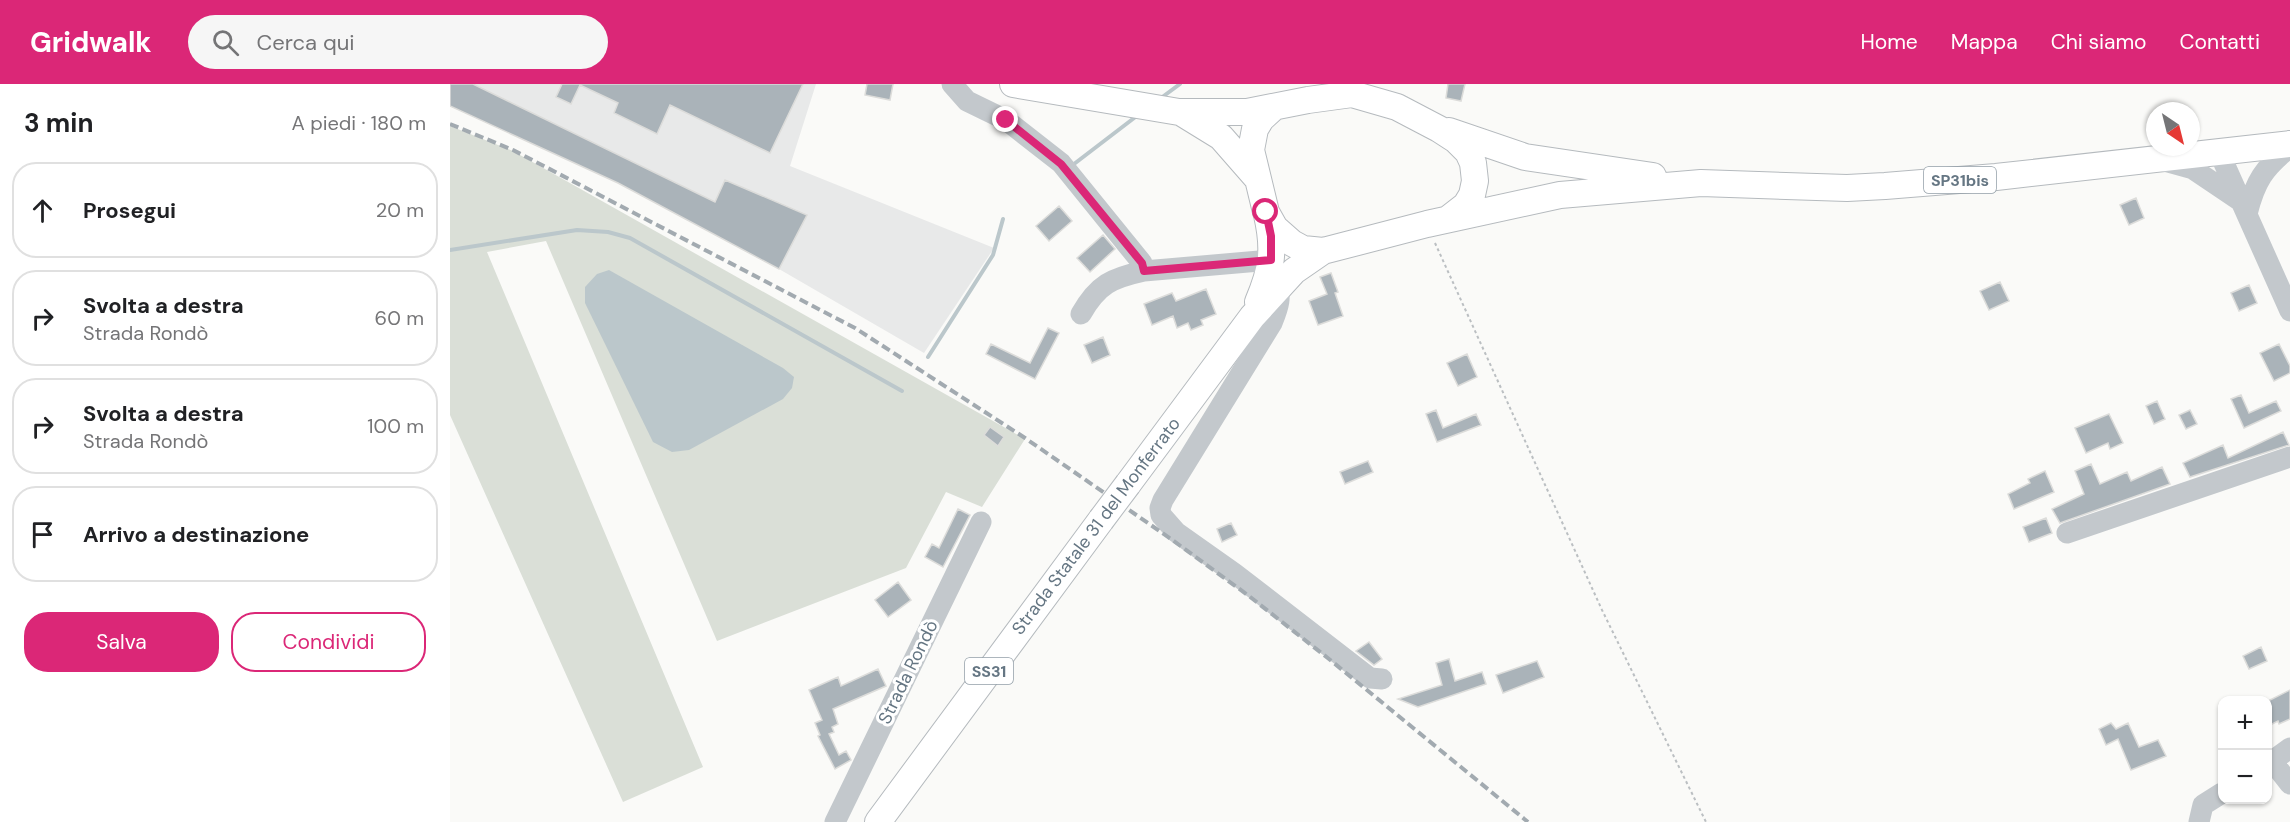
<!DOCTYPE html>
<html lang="it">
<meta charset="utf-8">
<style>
body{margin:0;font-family:"DM Sans",sans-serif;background:#f6f6f6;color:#202124}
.controls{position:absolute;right:18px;bottom:18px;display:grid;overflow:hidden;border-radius:12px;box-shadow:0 2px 4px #0004}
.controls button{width:54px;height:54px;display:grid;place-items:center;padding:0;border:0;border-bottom:2px solid #e0e0e0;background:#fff;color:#202124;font:30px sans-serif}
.compass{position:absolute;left:1696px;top:18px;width:54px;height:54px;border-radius:50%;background:#fff;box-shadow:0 2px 4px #0004;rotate:145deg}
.stop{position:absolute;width:18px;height:18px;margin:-14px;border:4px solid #db2777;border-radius:50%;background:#fff}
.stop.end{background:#db2777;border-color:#fff;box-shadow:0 2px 6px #0008}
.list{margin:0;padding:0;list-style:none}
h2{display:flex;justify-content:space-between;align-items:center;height:78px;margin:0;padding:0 24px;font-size:26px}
h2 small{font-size:20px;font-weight:400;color:#757577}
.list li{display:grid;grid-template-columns:39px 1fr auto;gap:18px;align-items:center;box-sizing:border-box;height:96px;margin:0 12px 12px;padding:0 12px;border:2px solid #e0e0e0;border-radius:24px}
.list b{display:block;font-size:22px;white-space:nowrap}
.list p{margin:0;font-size:20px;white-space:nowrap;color:#757577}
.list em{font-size:20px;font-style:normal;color:#757577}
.actions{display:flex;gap:12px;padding:18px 24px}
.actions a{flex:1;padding:14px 0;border:2px solid #db2777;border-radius:24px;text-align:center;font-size:21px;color:#db2777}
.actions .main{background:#db2777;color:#fff}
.icon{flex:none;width:33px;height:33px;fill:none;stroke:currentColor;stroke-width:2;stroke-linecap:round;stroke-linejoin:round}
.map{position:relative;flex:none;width:1840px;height:738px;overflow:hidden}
header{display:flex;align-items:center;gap:36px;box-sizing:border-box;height:84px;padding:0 30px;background:#db2777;color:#fff}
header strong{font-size:28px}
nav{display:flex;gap:33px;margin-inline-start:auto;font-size:21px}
.search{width:420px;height:54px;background:#f6f6f6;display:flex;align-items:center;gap:15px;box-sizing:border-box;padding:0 21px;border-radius:33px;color:#757577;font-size:22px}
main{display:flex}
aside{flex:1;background:#fff}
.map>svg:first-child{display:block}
.built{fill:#e8e9e9}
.green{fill:#dadfd7}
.water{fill:#bbc7cb}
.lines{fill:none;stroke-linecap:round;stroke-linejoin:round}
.stream{stroke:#bbc7cb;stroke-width:4}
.building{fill:#aab3b9;stroke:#dcdcda;stroke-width:1.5}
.major-casing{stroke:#b5babe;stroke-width:28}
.path{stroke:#bbbfc2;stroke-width:2;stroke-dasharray:3 3;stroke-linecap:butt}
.minor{stroke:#c3c8cc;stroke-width:21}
.major{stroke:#fff;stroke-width:26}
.rail{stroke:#a2aab0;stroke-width:4;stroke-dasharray:9 4.5;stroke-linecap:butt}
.major-bridge-casing{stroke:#b5babe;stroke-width:28;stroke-linecap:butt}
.major-bridge{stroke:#fff;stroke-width:26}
.route{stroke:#db2777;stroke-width:8}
.labels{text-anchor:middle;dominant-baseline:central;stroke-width:6;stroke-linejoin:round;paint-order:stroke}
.shield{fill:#fff;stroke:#939fa8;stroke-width:1.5}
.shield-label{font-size:16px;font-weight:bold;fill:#657683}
.street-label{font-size:18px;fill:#657683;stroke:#fff}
</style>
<header>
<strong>Gridwalk</strong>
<div class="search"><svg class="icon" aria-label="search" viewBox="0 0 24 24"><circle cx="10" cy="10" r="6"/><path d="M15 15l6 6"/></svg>Cerca qui</div>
<nav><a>Home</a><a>Mappa</a><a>Chi siamo</a><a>Contatti</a></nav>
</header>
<main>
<aside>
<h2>3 min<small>A piedi · 180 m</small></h2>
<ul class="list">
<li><svg class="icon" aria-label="ahead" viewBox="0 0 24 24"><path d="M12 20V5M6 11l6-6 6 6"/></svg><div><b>Prosegui</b></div><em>20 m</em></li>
<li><svg class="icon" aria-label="right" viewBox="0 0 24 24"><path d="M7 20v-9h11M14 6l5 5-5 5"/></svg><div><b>Svolta a destra</b><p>Strada Rondò</p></div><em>60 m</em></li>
<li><svg class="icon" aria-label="right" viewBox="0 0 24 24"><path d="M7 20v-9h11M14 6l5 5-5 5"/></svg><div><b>Svolta a destra</b><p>Strada Rondò</p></div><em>100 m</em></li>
<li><svg class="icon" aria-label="arrive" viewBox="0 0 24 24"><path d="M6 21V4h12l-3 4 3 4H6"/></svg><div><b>Arrivo a destinazione</b></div></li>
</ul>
<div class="actions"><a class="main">Salva</a><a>Condividi</a></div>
</aside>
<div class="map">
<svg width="1840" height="738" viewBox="0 0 1840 738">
<rect width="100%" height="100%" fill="#fafaf8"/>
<path class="built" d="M0,0H366L340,82L544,164L474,269L329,185L168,99Z"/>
<path class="green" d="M0,42L63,67L575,355L532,423L496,408L456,484L267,557L96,157L37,168L253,683L173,718L0,331Z"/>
<path class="water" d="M159,186L333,284L344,293L342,304L333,315L239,366L222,368L203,358L135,219V203L147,190Z"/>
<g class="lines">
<path class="stream" d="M711,14L730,0
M624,80L688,31
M0,166L127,146L158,148L180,154L452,307
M478,273L543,171L553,135"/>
</g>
<path class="building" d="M0,0H23L265,118L275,96L357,131L329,185L168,99L0,22Z
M112,0H353L320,69L220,21L207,50L164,29L168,19L130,1L121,20L106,13Z
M417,0H443L440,16L415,11Z
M998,0H1015L1011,17L996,14Z
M1686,114L1694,134L1679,141L1670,121Z
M609,122L622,137L599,157L586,142Z
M653,151L665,165L640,188L627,174Z
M881,189L888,208L885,209L893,232L868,241L859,217L877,210L870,193Z
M1550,198L1559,217L1539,226L1530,207Z
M1799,201L1807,219L1789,227L1781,209Z
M756,205L766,230L751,236L753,241L741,246L738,239L727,244L723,232L702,241L694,220L722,209L726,217Z
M598,244L609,249L585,295L536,270L541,260L580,279Z
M653,253L660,271L642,279L634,261Z
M1829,260L1840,282V289L1824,297L1810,269Z
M1017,270L1027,293L1008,302L997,279Z
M1791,311L1799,329L1826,317L1831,327L1794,344L1781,315Z
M1707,317L1715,335L1704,340L1696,322Z
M986,326L993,344L1026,330L1031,341L987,358L976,330Z
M1740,326L1747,340L1736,345L1729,331Z
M1659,330L1673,359L1660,365L1658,359L1636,369L1625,344Z
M540,343L554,353L548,362L534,351Z
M1833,348L1839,361L1740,393L1733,379L1773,361L1778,374Z
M918,377L923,388L895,400L890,388Z
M1641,380L1650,400L1677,388L1681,397L1712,383L1720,400L1610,439L1602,425L1634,410L1625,387Z
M1595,387L1604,408L1564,425L1558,410L1580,399L1578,395Z
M508,425L520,431L493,483L475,473L482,460L489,464Z
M1596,434L1602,449L1579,458L1573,443Z
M781,439L787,451L772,458L767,445Z
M448,498L461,516L438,533L425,516Z
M919,558L932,575L924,581L906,567Z
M1811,563L1817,577L1799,585L1793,572Z
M999,575L1005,597L1032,588L1036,600L968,623L948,615L992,601L986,579Z
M1087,577L1094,593L1053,609L1046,591Z
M428,585L436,602L383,625L388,640L382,643L384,648L379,650L389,671L396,667L401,676L385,685L368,652L370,651L365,639L372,636L359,606L388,593L391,602Z
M1840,606V635L1829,640L1828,637L1818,642V617Z
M1661,639L1666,645L1678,639L1689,663L1708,656L1716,672L1681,686L1668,655L1656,661L1649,645Z"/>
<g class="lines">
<g class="major-casing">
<path id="major" d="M563,0L729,28H797L858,16L902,10L947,23L989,45L1006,56L1018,68L1023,79L1025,97L1022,111L1016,121L998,135
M822,25L811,35L805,45L801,66L816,128L825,144L842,159L853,165L873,167L977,140L1110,111L1251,99L1397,104L1435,102L1546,93L1840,60
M732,29L771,53L806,93
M999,47L1075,73L1203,92
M808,218C822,185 825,166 817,131
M678,400L802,233L844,187L873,167
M428,738L651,436"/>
</g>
<path class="path" d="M985,159L1152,526L1256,738"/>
<path class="minor" d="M502,0L517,17L556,36L611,79L692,179L694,187L821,176
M1769,68L1840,227
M1714,77L1743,85L1789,116
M1797,130C1805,97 1814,84 1840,63
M825,197C833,212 828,224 822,239L713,416L710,424L711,431L726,448L784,489L920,594L932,595
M631,230C648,200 662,194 694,187
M1617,449L1840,373
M1822,677L1840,700
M1818,680L1840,664
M385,738L531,438
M1749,738L1753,721L1772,709"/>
<use href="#major" class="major"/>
<path class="rail" d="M0,40L63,66L405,244L575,354L721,455L799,512L879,575L1078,738"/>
<g class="major-bridge-casing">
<path id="major-bridge" d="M651,436L678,400"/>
</g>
<use href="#major-bridge" class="major-bridge"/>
</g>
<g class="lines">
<path class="route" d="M556,36L611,80L692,179L694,187L821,176V152L816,128"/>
</g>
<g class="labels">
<g class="shield">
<rect x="1474" y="83" width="72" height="26" rx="4.5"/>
<rect x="515" y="574" width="48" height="26" rx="4.5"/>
</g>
<g class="shield-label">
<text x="1510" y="96">SP31bis</text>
<text x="539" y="587">SS31</text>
</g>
<g class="street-label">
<text transform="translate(646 442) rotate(-53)">Strada Statale 31 del Monferrato</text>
<text transform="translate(458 588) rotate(-64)">Strada Rondò</text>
</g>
</g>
</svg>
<div class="controls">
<button>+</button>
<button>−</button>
</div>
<svg class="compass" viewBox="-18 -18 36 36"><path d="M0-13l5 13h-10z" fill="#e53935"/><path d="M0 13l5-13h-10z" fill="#757577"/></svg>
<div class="stop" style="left:816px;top:128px"></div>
<div class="stop end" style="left:556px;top:36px"></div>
</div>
</main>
